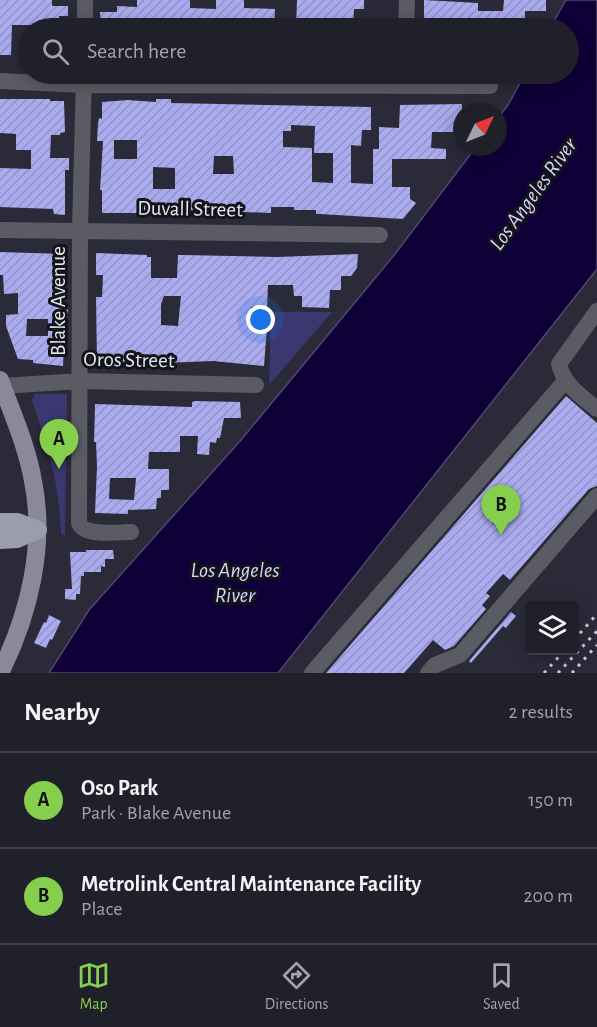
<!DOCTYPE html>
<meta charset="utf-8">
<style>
body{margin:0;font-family:"Alegreya Sans",sans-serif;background:#2d2d37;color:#f1f3f6}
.controls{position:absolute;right:18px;bottom:18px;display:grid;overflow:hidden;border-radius:6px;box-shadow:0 3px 15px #0003}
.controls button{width:54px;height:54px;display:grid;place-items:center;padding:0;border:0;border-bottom:2px solid #3d3e47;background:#20202b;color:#f1f3f6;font:30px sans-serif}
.compass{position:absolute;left:453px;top:102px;width:54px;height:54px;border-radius:50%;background:#20202b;box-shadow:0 3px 15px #0003;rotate:47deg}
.you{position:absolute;left:261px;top:320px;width:21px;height:21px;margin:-15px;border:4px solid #fff;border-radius:50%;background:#1a73e8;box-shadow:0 0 0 9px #1a73e833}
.badge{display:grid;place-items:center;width:39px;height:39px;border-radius:50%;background:#85cf4c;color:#111;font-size:20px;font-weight:700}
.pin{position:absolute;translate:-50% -50px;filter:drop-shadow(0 2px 3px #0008)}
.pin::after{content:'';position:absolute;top:32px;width:21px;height:18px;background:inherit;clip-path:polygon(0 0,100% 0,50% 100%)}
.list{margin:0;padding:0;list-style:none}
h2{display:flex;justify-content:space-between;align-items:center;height:78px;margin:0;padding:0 24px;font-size:26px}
h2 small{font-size:20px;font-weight:400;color:#a2a3a9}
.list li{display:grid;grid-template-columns:39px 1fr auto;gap:18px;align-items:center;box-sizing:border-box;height:96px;padding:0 24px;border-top:2px solid #3d3e47}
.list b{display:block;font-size:22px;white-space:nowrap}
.list p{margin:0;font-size:20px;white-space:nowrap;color:#a2a3a9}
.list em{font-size:20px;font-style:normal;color:#a2a3a9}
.icon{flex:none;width:33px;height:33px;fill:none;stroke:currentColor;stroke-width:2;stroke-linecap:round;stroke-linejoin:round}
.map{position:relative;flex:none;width:597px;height:673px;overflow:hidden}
.search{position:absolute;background:#20202b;box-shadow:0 3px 15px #0003;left:18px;right:18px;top:18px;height:66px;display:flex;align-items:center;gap:15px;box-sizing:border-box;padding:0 21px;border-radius:33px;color:#a2a3a9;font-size:22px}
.sheet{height:270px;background:#20202b}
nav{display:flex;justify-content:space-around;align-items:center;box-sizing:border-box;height:84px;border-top:2px solid #3d3e47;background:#20202b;font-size:16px;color:#a2a3a9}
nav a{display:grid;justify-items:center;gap:3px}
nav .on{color:#85cf4c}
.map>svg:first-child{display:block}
.park{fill:#3b3771}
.water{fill:#0f0138;stroke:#504670;stroke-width:1.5}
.building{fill:url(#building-hatch);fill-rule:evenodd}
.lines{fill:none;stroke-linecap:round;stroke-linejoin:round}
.minor{stroke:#5b5b63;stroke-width:16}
.major{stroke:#898999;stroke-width:18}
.highway{stroke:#9b9cae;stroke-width:18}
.rail{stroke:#c9cad5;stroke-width:3;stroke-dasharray:3 6;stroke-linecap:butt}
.labels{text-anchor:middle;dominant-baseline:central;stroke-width:6;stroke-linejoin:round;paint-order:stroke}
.street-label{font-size:21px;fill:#e6e7f1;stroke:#13131a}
.water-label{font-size:22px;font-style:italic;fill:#d4d5fb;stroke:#13131a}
</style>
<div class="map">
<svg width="597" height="673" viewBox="0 0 597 673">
<defs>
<pattern id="building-hatch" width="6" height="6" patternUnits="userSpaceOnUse" patternTransform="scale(1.5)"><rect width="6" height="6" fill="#aaaaef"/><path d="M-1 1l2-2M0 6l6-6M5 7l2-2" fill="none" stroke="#9191c5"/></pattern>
</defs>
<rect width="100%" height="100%" fill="#2a2a39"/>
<path class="park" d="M271,312H332L269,385Z
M35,394H67L65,535H61C60,487 48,446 32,401Z"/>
<path class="water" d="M566,0H597V269L278,673H49L89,610L241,440L395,254L476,147H498V118L508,105L525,74H568V28H550Z"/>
<path class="building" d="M0,0H52V6H68V16H59L58,28H34V25H12L11,55H0Z
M137,0H190V8L216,9V0H244V8L275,9L274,28H265V18H214V23H195V28H101L100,12H117V6L137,7Z
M297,0H364V9H354L353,28H296Z
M424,0L478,3V11H503L504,0H546V11H525V25H517V28H424Z
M0,99H50V101H64L65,132L60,133V135H51L50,158H69V170H65V215L54,214L53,209L0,207V168L31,169V150H16V134L0,133Z
M156,99H171V103L371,107V130H362L361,146L351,145V183L373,184V149H379V127L399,128L400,105L462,104V132H432L431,148L446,149V159H392V187H410V199L416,203L403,219L320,214H316V210H294V207H271V213L168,209L149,210V213H102V190H100L103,141H97L98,124L99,118L102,119V102L128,100L156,102ZM291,125L315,126L314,153H333V183L312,182V148L283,147V131H291ZM114,140H137V159H114ZM214,156H233L234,174H213ZM153,167L175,168V189H153Z
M0,252L64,254L63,309H68V318H65V323H61V345H64L63,366L33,363V360L18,359L6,326V315L18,314V293L4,294L3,275H0ZM27,319H48V336H26Z
M96,253L147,255V257H151V278H177L178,255H184L277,257L358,254L357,268L351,276H341V290H330L329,308L302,307V296H294L293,285H268L267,308L251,307V326L267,327L264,366L213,361L163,363V364L97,363L96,297H102L103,275H96ZM164,296H181L178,326L161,325V304Z
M566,396L597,423V486L589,489L510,580L503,574L486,593L490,596L482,605L486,609L454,646L445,650L433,640L404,673H326Z
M195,401L240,402L241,418H224L220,438H217L216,443L210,442L209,455L197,454L198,436H180V452H149L148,469H169V490H161V498H157L156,509L128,510V514L95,513L97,466L96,442H94L95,404L192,407V402ZM110,478H136L134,500L109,499Z
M86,550H113L114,559H105V567L101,566V572H84V576H81L80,594H76V600L65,599V589H72L70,552H86Z
M511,612L516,616L506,628L503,626L471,663L469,661Z
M49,615L61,621L52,640L50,639L46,648L34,643L44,622L46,623Z"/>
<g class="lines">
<path class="minor" d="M85,28V0
M406,28L407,0
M84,74L80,230L79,523C85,537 117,532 131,532
M0,81L84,85L490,86
M0,230L380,235
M597,311L559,364C563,384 582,397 597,409
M2,386L80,381L256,385
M312,673L566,380
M428,673L435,665L460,655L597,496"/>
<path class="major" d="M0,380C12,413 27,446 33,481C46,545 29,615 0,673"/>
<path class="highway" d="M0,522H17L38,530
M0,540L17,539L38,530"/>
<path class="rail" d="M574,640L597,614
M544,673L565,650
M558,673L597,631
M572,673L597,645"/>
</g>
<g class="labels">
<g class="street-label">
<text transform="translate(190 209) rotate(1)">Duvall Street</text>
<text transform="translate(58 301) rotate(-90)">Blake Avenue</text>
<text transform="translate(129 360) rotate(1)">Oros Street</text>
</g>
<g class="water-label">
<text transform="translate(533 194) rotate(-54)">Los Angeles River</text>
<text x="235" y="570">Los Angeles<tspan x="235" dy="25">River</tspan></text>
</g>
</g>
</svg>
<div class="controls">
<button><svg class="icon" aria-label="layers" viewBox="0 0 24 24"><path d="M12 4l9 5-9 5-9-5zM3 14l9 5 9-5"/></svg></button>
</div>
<svg class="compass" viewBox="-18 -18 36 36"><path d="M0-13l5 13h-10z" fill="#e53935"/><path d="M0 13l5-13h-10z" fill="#a2a3a9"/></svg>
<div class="you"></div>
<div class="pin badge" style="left:59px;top:469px">A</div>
<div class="pin badge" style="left:501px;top:535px">B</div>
<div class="search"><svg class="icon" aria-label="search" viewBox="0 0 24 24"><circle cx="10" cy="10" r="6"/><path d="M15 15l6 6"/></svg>Search here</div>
</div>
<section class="sheet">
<h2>Nearby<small>2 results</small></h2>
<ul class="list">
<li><span class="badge">A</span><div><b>Oso Park</b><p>Park · Blake Avenue</p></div><em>150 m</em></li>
<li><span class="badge">B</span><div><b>Metrolink Central Maintenance Facility</b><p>Place</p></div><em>200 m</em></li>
</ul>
</section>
<nav>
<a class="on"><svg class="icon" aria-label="map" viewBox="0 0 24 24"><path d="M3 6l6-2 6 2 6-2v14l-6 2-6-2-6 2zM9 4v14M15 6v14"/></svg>Map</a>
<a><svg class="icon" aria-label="directions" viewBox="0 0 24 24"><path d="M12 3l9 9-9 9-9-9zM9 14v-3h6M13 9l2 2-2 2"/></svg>Directions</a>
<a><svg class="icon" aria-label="saved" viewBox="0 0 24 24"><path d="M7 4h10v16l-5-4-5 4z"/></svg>Saved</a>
</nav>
